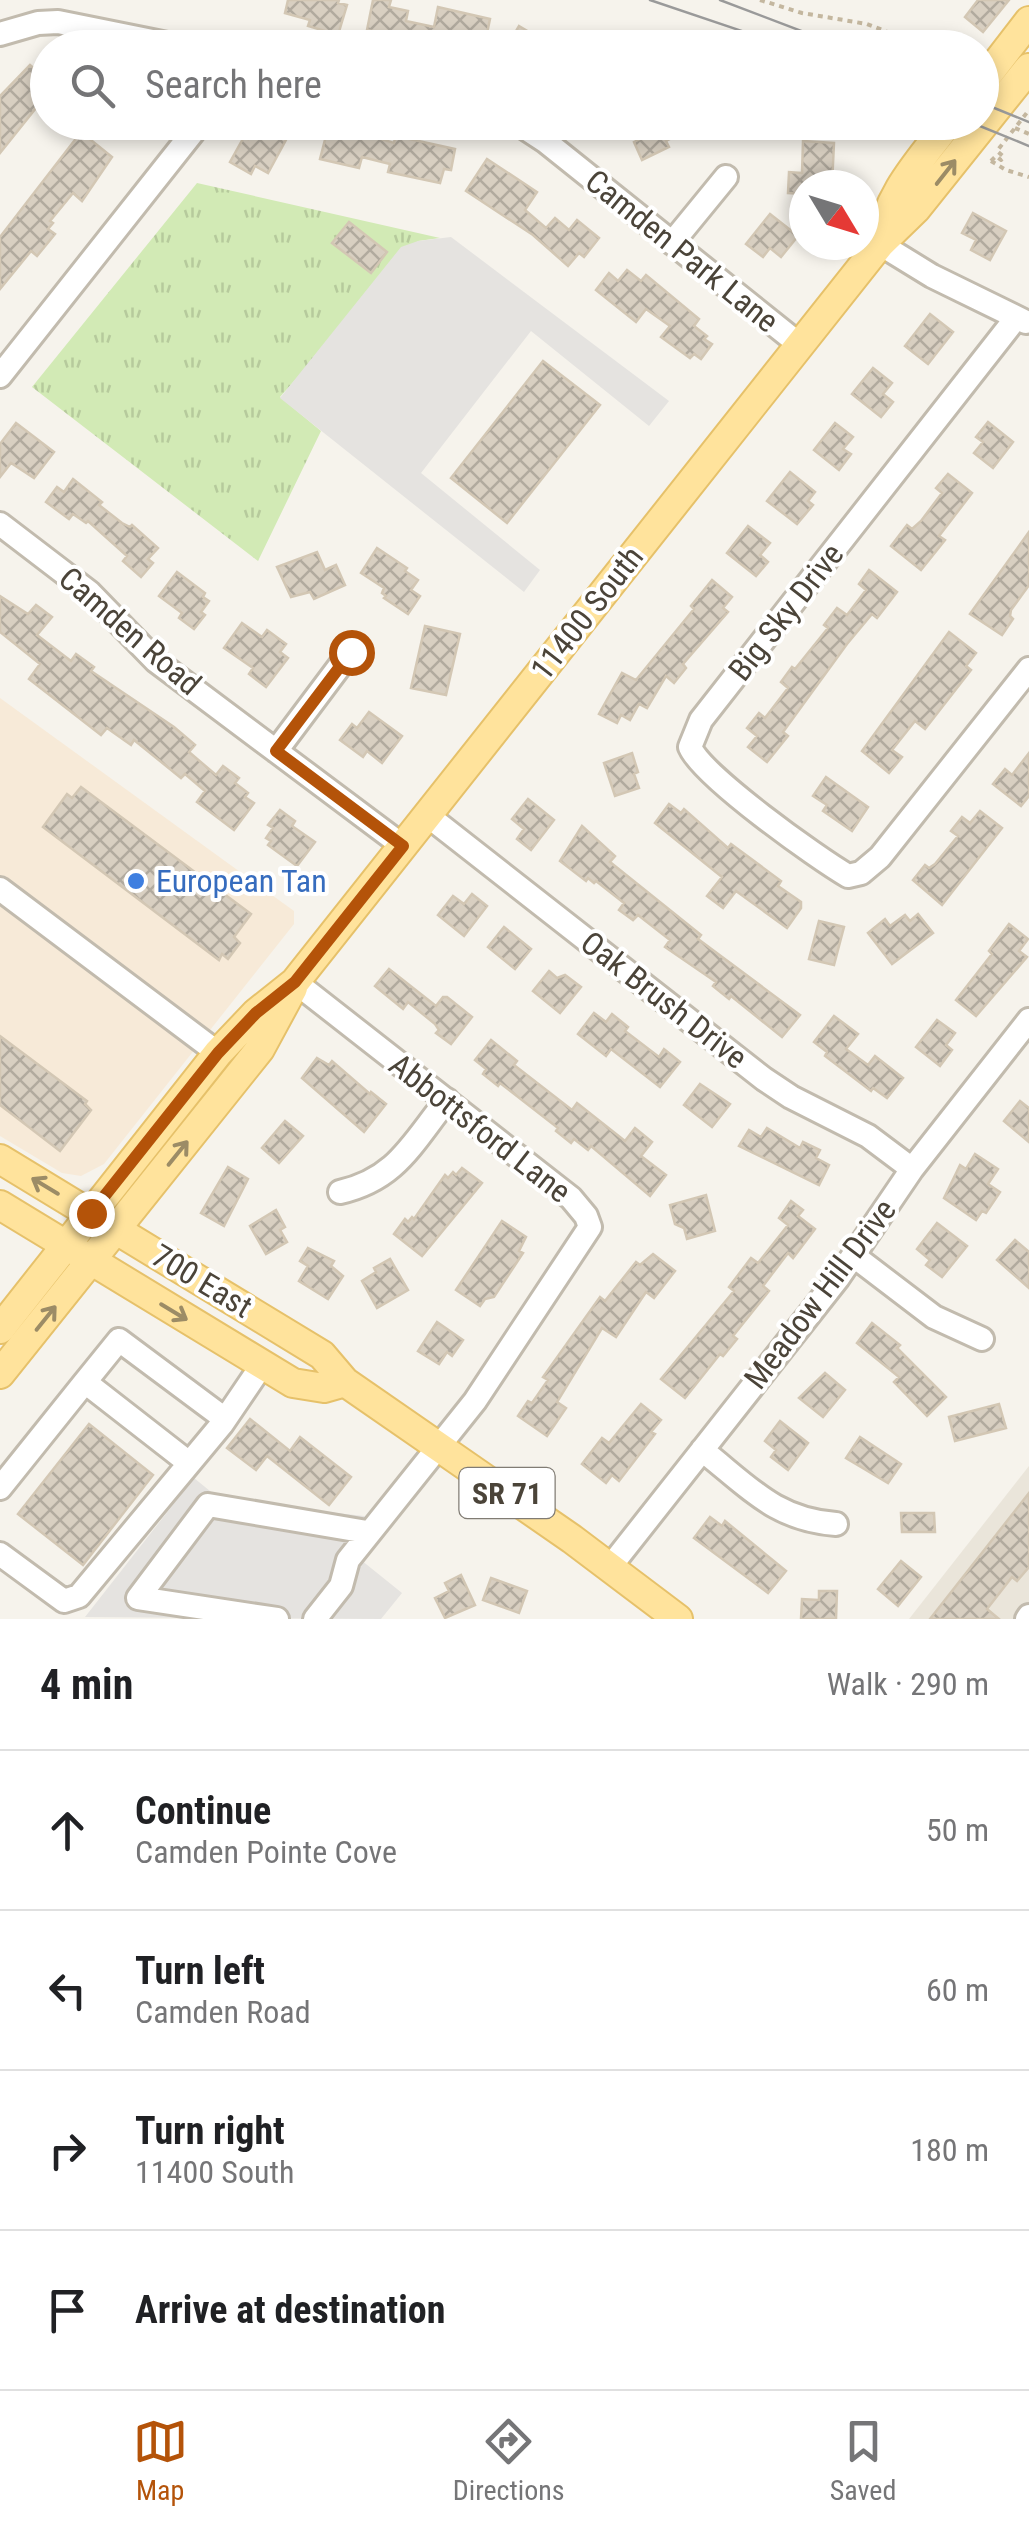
<!DOCTYPE html>
<meta charset="utf-8">
<style>
body{margin:0;font-family:"Roboto Condensed",sans-serif;background:#f6f6f6;color:#202124}
.compass{position:absolute;left:789px;top:170px;width:90px;height:90px;border-radius:50%;background:#fff;box-shadow:0 5px 15px #0003;rotate:128deg}
.stop{position:absolute;width:30px;height:30px;margin:-22px;border:8px solid #b45309;border-radius:50%;background:#fff}
.stop.end{background:#b45309;border-color:#fff;box-shadow:0 2px 10px #0008}
.list{margin:0;padding:0;list-style:none}
h2{display:flex;justify-content:space-between;align-items:center;height:130px;margin:0;padding:0 40px;font-size:42px}
h2 small{font-size:32px;font-weight:400;color:#757577}
.list li{display:grid;grid-template-columns:65px 1fr auto;gap:30px;align-items:center;box-sizing:border-box;height:160px;padding:0 40px;border-top:2px solid #e0e0e0}
.list b{display:block;font-size:38px;white-space:nowrap}
.list p{margin:0;font-size:32px;white-space:nowrap;color:#757577}
.list em{font-size:32px;font-style:normal;color:#757577}
.icon{flex:none;width:55px;height:55px;fill:none;stroke:currentColor;stroke-width:2;stroke-linecap:round;stroke-linejoin:round}
.map{position:relative;flex:none;width:1029px;height:1619px;overflow:hidden}
.search{position:absolute;background:#fff;box-shadow:0 5px 15px #0003;left:30px;right:30px;top:30px;height:110px;display:flex;align-items:center;gap:25px;box-sizing:border-box;padding:0 35px;border-radius:55px;color:#757577;font-size:38px}
.sheet{height:770px;background:#fff}
nav{display:flex;justify-content:space-around;align-items:center;box-sizing:border-box;height:140px;border-top:2px solid #e0e0e0;background:#fff;font-size:28px;color:#757577}
nav a{display:grid;justify-items:center;gap:5px}
nav .on{color:#b45309}
.map>svg:first-child{display:block}
.residential{fill:#eae5da}
.commercial{fill:#f7ead8}
.park{fill:url(#park-tufts)}
.parking{fill:#e5e3e0}
.building{fill:url(#building-cross-hatch);stroke:#d3c7b4;stroke-width:2.5}
.lines{fill:none;stroke-linecap:round;stroke-linejoin:round}
.minor-casing{stroke:#c2bbae;stroke-width:28}
.major-casing{stroke:#e6c16a;stroke-width:32}
.path{stroke:#c4b79f;stroke-width:4;stroke-dasharray:5 5;stroke-linecap:butt}
.minor{stroke:#fff;stroke-width:22}
.major{stroke:#ffe39c;stroke-width:28}
.tram{stroke:#9a9a9a;stroke-width:2.5}
.oneway{stroke:#9c8c66}
.route{stroke:#b45309;stroke-width:12}
.shop-dot{fill:#3f7fe0;stroke:#fff;stroke-width:4}
.labels{text-anchor:middle;dominant-baseline:central;stroke-width:8;stroke-linejoin:round;paint-order:stroke}
.shield{fill:#fff;stroke:#817c74;stroke-width:2.5}
.shield-label{font-size:30px;font-weight:bold;fill:#4b4439}
.street-label{font-size:32px;fill:#4b4439;stroke:#fff}
.shop-label{font-size:32px;fill:#366cbe;stroke:#fff;text-anchor:start}
</style>
<div class="map">
<svg width="1029" height="1619" viewBox="0 0 1029 1619">
<defs>
<pattern id="park-tufts" width="24" height="20" patternUnits="userSpaceOnUse" patternTransform="scale(2.5)"><rect width="24" height="20" fill="#d2eab5"/><path d="M3 7l-1-3M5 7V3M7 7l1-3M15 17l-1-3M17 17v-4M19 17l1-3" fill="none" stroke="#b6ca9c"/></pattern>
<pattern id="building-cross-hatch" width="8" height="8" patternUnits="userSpaceOnUse" patternTransform="scale(2.5)"><rect width="8" height="8" fill="#d8cfc1"/><path d="M0 0l8 8M0 8l8-8" fill="none" stroke="#b1aa9e"/></pattern>
</defs>
<rect width="100%" height="100%" fill="#f6f3ec"/>
<path class="residential" d="M1029,1466V1619H909Z"/>
<path class="commercial" d="M0,698L294,911V924L104,1164L81,1176L62,1173L0,1136Z"/>
<path class="park" d="M197,183L440,238L418,241L280,397L321,431L258,561L32,387Z"/>
<path class="parking" d="M451,237L669,401L649,426L531,331L421,473L540,570L524,592L280,398L401,247L418,241Z
M194,1478L221,1500L364,1516L383,1531L361,1560L402,1593L381,1619L85,1617Z"/>
<path class="building" d="M288,0H339L338,3L347,5L338,35L308,26L310,20L285,13Z
M373,0H391L389,7L408,11L406,21L434,27L438,7L490,19L484,48H460L412,37L410,48L381,42L383,33L367,30Z
M978,0H1009L983,32L965,17Z
M519,26L556,48H506Z
M30,65L48,80V93L0,153V96Z
M258,122H285L293,127L268,173L255,166L251,174L230,162L244,137L248,139Z
M635,122H675L680,134L666,141L669,147L642,160L634,142L642,138Z
M328,128L348,133L349,129L394,143L395,138H405L455,149L451,170L444,169L440,183L388,172L390,164L362,157L359,168L320,159Z
M81,132L112,157L82,201L73,193L50,221L53,223L48,229L55,234L37,256L31,251L0,289V237Z
M803,141L834,143L832,185H804V194L788,193L789,172L802,173Z
M487,159L537,192L525,210L546,228L555,218L569,230L577,220L599,238L584,257L579,253L568,266L533,235L466,191Z
M973,213L1006,231L990,260L971,250L976,240L962,233Z
M770,214L798,236L781,257L770,248L763,257L746,244Z
M349,222L387,252L371,273L332,243Z
M627,270L641,281L646,275L699,319L694,326L707,336L704,339L712,344L701,359L694,354L690,358L661,337L670,326L646,309L636,322L596,290L609,273L618,281Z
M930,314L953,332L928,364L905,346Z
M543,361L600,405L507,523L451,478Z
M873,368L892,383L883,394L893,402L881,417L852,394Z
M988,422L1013,442L993,468L974,453L983,442L976,437Z
M16,423L54,452L34,478L11,463L0,477V444Z
M835,423L853,437L843,449L851,454L839,470L814,450Z
M790,472L815,492L808,501L813,505L797,524L767,501Z
M948,474L972,493L939,536L945,540L921,570L891,546L907,525L912,529L921,521L942,493L936,488Z
M73,479L102,502L99,505L122,523L130,527L132,525L158,548L148,559L153,563L141,577L123,561L127,556L88,521L86,523L73,514L69,519L46,502L57,487L64,492Z
M748,526L770,543L760,555L768,562L756,576L727,553Z
M1029,532V585L1011,610L1010,616L1013,619L1002,635L970,614Z
M377,548L407,568L405,571L418,580L411,590L420,596L408,614L384,598L386,596L382,593L384,588L361,573Z
M317,552L325,570L336,565L345,585L314,599L310,592L291,597L277,567Z
M869,570L897,592L877,618L872,614L847,644L783,732L788,736L767,762L748,747L757,736L747,728L759,713L765,718L788,688L781,682L792,667L795,669L828,628L824,625L837,608L847,615L866,590L859,584Z
M177,572L205,593L203,597L209,601L201,612L205,615L194,629L179,618L182,613L159,596Z
M712,580L732,597L723,608L728,612L683,664L686,668L674,683L666,676L647,708L639,704L630,720L621,715L617,723L599,714L622,673L636,680L694,609L691,606Z
M0,596L28,614L36,605L52,617L37,635L71,661L76,654L94,667L91,671L174,727L195,745L189,752L216,775L223,766L239,778L235,783L248,793L245,797L254,803L234,830L197,802L205,791L185,774L181,778L134,740L131,745L107,728L101,735L29,679L40,664L0,632Z
M242,623L262,637L267,630L286,644L280,652L288,658L266,687L249,674L253,668L224,648Z
M425,626L460,634L446,695L411,688Z
M949,632L976,653L966,666L971,670L925,729L915,721L892,750L902,757L889,773L862,751Z
M369,712L402,736L382,763L367,751L363,757L340,740L352,724L357,728Z
M632,753L638,772L634,774L639,788L615,796L604,763Z
M1029,753V796L1021,806L993,784L1005,769L1012,775Z
M826,777L868,807L852,831L823,811L827,805L813,796Z
M81,787L251,914L234,937L240,943L228,959L222,954L219,960L43,827L67,794L72,798Z
M528,799L554,820L531,850L517,839L524,829L512,819Z
M669,804L681,813L684,809L728,848L731,844L781,881L778,886L801,902V908L787,928L736,891L723,908L707,896L722,877L655,823Z
M280,810L295,821L292,826L315,842L297,866L268,845L271,841L266,838L273,828L268,825Z
M980,811L1002,828L942,905L913,880L925,865L929,868L935,864L958,836L951,831L962,817L970,823Z
M582,826L615,856L610,862L701,935L698,939L800,1015L782,1037L731,996L729,999L713,986L716,982L665,947L670,940L638,915L633,920L619,910L624,903L596,881L594,883L588,878L586,881L560,861Z
M472,894L487,906L464,936L438,915L453,896L464,904Z
M918,914L933,933L892,964L868,933L885,919L890,926L905,915L910,921Z
M819,921L844,927L834,965L809,959Z
M1009,924L1028,939L1019,951L1027,957L976,1016L956,1000L992,954L989,951Z
M504,927L531,949L515,969L488,947Z
M389,969L436,1006L443,997H447L472,1017L451,1044L436,1033L439,1030L435,1024L408,1002L403,1009L375,986Z
M549,971L557,978L565,975L581,987L560,1013L533,991Z
M594,1013L606,1022L612,1014L628,1027L625,1031L659,1057L664,1049L680,1062L660,1087L611,1049L606,1056L578,1034Z
M834,1016L858,1034L846,1049L868,1065L875,1056L903,1078L887,1098L873,1088L871,1091L825,1056L827,1052L814,1042Z
M937,1020L955,1033L946,1045L952,1050L940,1066L916,1047Z
M0,1036L87,1101L85,1104L91,1110L60,1151L0,1105Z
M491,1040L517,1061L514,1065L572,1110L577,1103L625,1141L635,1128L652,1142L641,1156L666,1175L650,1196L591,1146L588,1150L574,1139L571,1143L556,1131L558,1128L500,1083L498,1086L483,1074L486,1069L475,1060Z
M317,1058L329,1065L332,1061L370,1094L371,1092L386,1104L364,1132L302,1078Z
M700,1084L730,1104L712,1127L684,1105Z
M1020,1101L1029,1108V1142L1004,1121Z
M285,1121L303,1136L279,1163L262,1148Z
M767,1128L800,1148L803,1142L820,1150L816,1158L829,1165L819,1185L739,1146L749,1130L761,1137Z
M975,1154L998,1169L988,1184L1000,1192L986,1213L982,1211L976,1220L944,1198L960,1165L966,1169Z
M228,1167L248,1179L224,1226L201,1213Z
M462,1168L482,1183L422,1256L394,1234L405,1219L408,1222L412,1217L414,1219L445,1175L448,1178L453,1172L456,1175Z
M706,1195L715,1231L687,1239L684,1228L675,1224L670,1205Z
M791,1201L803,1210L798,1216L815,1229L793,1258L788,1253L763,1286L769,1291L733,1336L737,1339L723,1356L720,1354L685,1398L661,1379L734,1291L729,1287L751,1258L758,1263L788,1225L779,1218Z
M276,1210L285,1227L280,1230L287,1242L266,1254L250,1226Z
M502,1221L526,1237L519,1251L523,1253L494,1297L485,1299L480,1306L456,1290Z
M937,1223L967,1246L942,1277L926,1265L930,1260L917,1249Z
M1015,1240L1029,1252V1288L997,1260Z
M308,1248L334,1261L331,1266L343,1276L328,1299L299,1281L308,1266L300,1261Z
M653,1254L675,1271L654,1298L646,1292L616,1337L602,1328L557,1402L566,1408L547,1436L518,1416L528,1401L532,1403L548,1380L543,1377L600,1297L605,1301L636,1262L640,1265Z
M390,1259L408,1290L377,1308L362,1281L376,1272L374,1268Z
M437,1322L463,1340L452,1356L447,1352L439,1364L418,1351Z
M872,1323L900,1345L897,1348L946,1397L927,1416L894,1382L899,1377L857,1343Z
M825,1373L845,1390L823,1417L799,1398Z
M641,1404L661,1420L651,1432L655,1434L619,1481L612,1475L606,1483L582,1464L602,1438L609,1443Z
M999,1404L1006,1428L955,1441L949,1417Z
M250,1419L290,1451L300,1437L351,1477L329,1505L267,1456L256,1470L227,1448Z
M780,1421L808,1443L788,1470L771,1457L776,1450L765,1441Z
M89,1424L153,1475L83,1565L18,1514Z
M860,1437L901,1464L888,1483L846,1458Z
M1029,1493V1567L1017,1581L1012,1577L987,1609L999,1619H930Z
M901,1513H934L935,1532H902Z
M710,1517L722,1526L725,1521L786,1571L768,1593L694,1538Z
M901,1561L921,1577L898,1606L878,1589Z
M461,1575L475,1605L445,1618L435,1598L449,1591L445,1583Z
M491,1578L527,1591L519,1613L483,1600Z
M819,1591H837L836,1619H801L802,1599L819,1600Z"/>
<g class="lines">
<g class="minor-casing">
<path id="minor" d="M0,34L38,23L58,22L187,48
M516,122L545,141L800,345
M672,243L726,177
M880,244L932,276L1026,322
M1016,318L701,720L690,747C702,776 817,858 848,876L861,873L880,857L1029,669
M0,376L201,122
M0,524L89,592L156,661L403,846
M276,751L351,651
M427,815L764,1079L791,1097L868,1136L912,1169
M0,889L218,1053
M295,982L571,1198L586,1216L590,1227L475,1401L348,1560L341,1586L315,1619
M340,1192C397,1179 412,1143 447,1100
M854,1256L934,1317L982,1339
M85,1382L119,1340L225,1419
M702,1450C748,1486 775,1520 836,1524
M0,1488L85,1382L189,1463
M0,1554L64,1601L79,1596L222,1424L262,1365
M610,1567L838,1278L912,1169L1029,1020
M277,1619L138,1598L208,1505L367,1532
M1027,1619L1029,1616"/>
</g>
<g class="major-casing">
<path id="major" d="M982,82L1029,21
M880,244C886,195 920,160 949,122
M0,1159L322,1355L345,1382L572,1539L678,1619
M0,1205L293,1383L324,1388L345,1382
M0,1329L218,1053L256,1013L295,982L880,244L916,209L1029,68
M0,1374L260,1049L293,988"/>
</g>
<path class="path" d="M760,0L802,13L867,24L929,48
M1015,128L1029,134
M991,161L996,156L1001,160L1004,157L997,151L1029,110
M991,161L1006,170L1029,177"/>
<use href="#minor" class="minor"/>
<use href="#major" class="major"/>
<path class="tram" d="M650,0L792,48
M720,0L846,48
M982,103L1029,122
M970,122L1029,146"/>
</g>
<defs><path id="oneway-shaft" d="M-6 0H5M1.5-3L5.5 0L1.5 3" fill="none" stroke-width="1.6" stroke-linecap="round" stroke-linejoin="round" transform="scale(2.5)"/></defs>
<g class="oneway">
<use href="#oneway-shaft" transform="translate(946 172) rotate(-52)"/>
<use href="#oneway-shaft" transform="translate(178 1153) rotate(-51)"/>
<use href="#oneway-shaft" transform="translate(45 1186) rotate(-149)"/>
<use href="#oneway-shaft" transform="translate(174 1312) rotate(31)"/>
<use href="#oneway-shaft" transform="translate(46 1318) rotate(-51)"/>
</g>
<g class="lines">
<path class="route" d="M91,1213L218,1053L256,1013L295,982L403,846L276,751L351,652"/>
</g>
<circle class="shop-dot" cx="136" cy="881" r="10"/>
<g class="labels">
<rect class="shield" x="459.5" y="1468" width="95" height="50" rx="8"/>
<g class="shield-label">
<text x="507" y="1493">SR 71</text>
</g>
<g class="street-label">
<text transform="translate(682 251) rotate(39)">Camden Park Lane</text>
<text transform="translate(786 612) rotate(-52)">Big Sky Drive</text>
<text transform="translate(587 613) rotate(-52)">11400 South</text>
<text transform="translate(130 631) rotate(41)">Camden Road</text>
<text transform="translate(664 1000) rotate(38)">Oak Brush Drive</text>
<text transform="translate(480 1128) rotate(38)">Abbottsford Lane</text>
<text transform="translate(202 1281) rotate(31)">700 East</text>
<text transform="translate(820 1294) rotate(-53)">Meadow Hill Drive</text>
</g>
<g class="shop-label">
<text x="156" y="881">European Tan</text>
</g>
</g>
</svg>
<svg class="compass" viewBox="-18 -18 36 36"><path d="M0-13l5 13h-10z" fill="#e53935"/><path d="M0 13l5-13h-10z" fill="#757577"/></svg>
<div class="stop" style="left:351px;top:652px"></div>
<div class="stop end" style="left:91px;top:1213px"></div>
<div class="search"><svg class="icon" aria-label="search" viewBox="0 0 24 24"><circle cx="10" cy="10" r="6"/><path d="M15 15l6 6"/></svg>Search here</div>
</div>
<section class="sheet">
<h2>4 min<small>Walk · 290 m</small></h2>
<ul class="list">
<li><svg class="icon" aria-label="ahead" viewBox="0 0 24 24"><path d="M12 20V5M6 11l6-6 6 6"/></svg><div><b>Continue</b><p>Camden Pointe Cove</p></div><em>50 m</em></li>
<li><svg class="icon" aria-label="left" viewBox="0 0 24 24"><path d="M17 20v-9H6M10 6l-5 5 5 5"/></svg><div><b>Turn left</b><p>Camden Road</p></div><em>60 m</em></li>
<li><svg class="icon" aria-label="right" viewBox="0 0 24 24"><path d="M7 20v-9h11M14 6l5 5-5 5"/></svg><div><b>Turn right</b><p>11400 South</p></div><em>180 m</em></li>
<li><svg class="icon" aria-label="arrive" viewBox="0 0 24 24"><path d="M6 21V4h12l-3 4 3 4H6"/></svg><div><b>Arrive at destination</b></div></li>
</ul>
</section>
<nav>
<a class="on"><svg class="icon" aria-label="map" viewBox="0 0 24 24"><path d="M3 6l6-2 6 2 6-2v14l-6 2-6-2-6 2zM9 4v14M15 6v14"/></svg>Map</a>
<a><svg class="icon" aria-label="directions" viewBox="0 0 24 24"><path d="M12 3l9 9-9 9-9-9zM9 14v-3h6M13 9l2 2-2 2"/></svg>Directions</a>
<a><svg class="icon" aria-label="saved" viewBox="0 0 24 24"><path d="M7 4h10v16l-5-4-5 4z"/></svg>Saved</a>
</nav>
